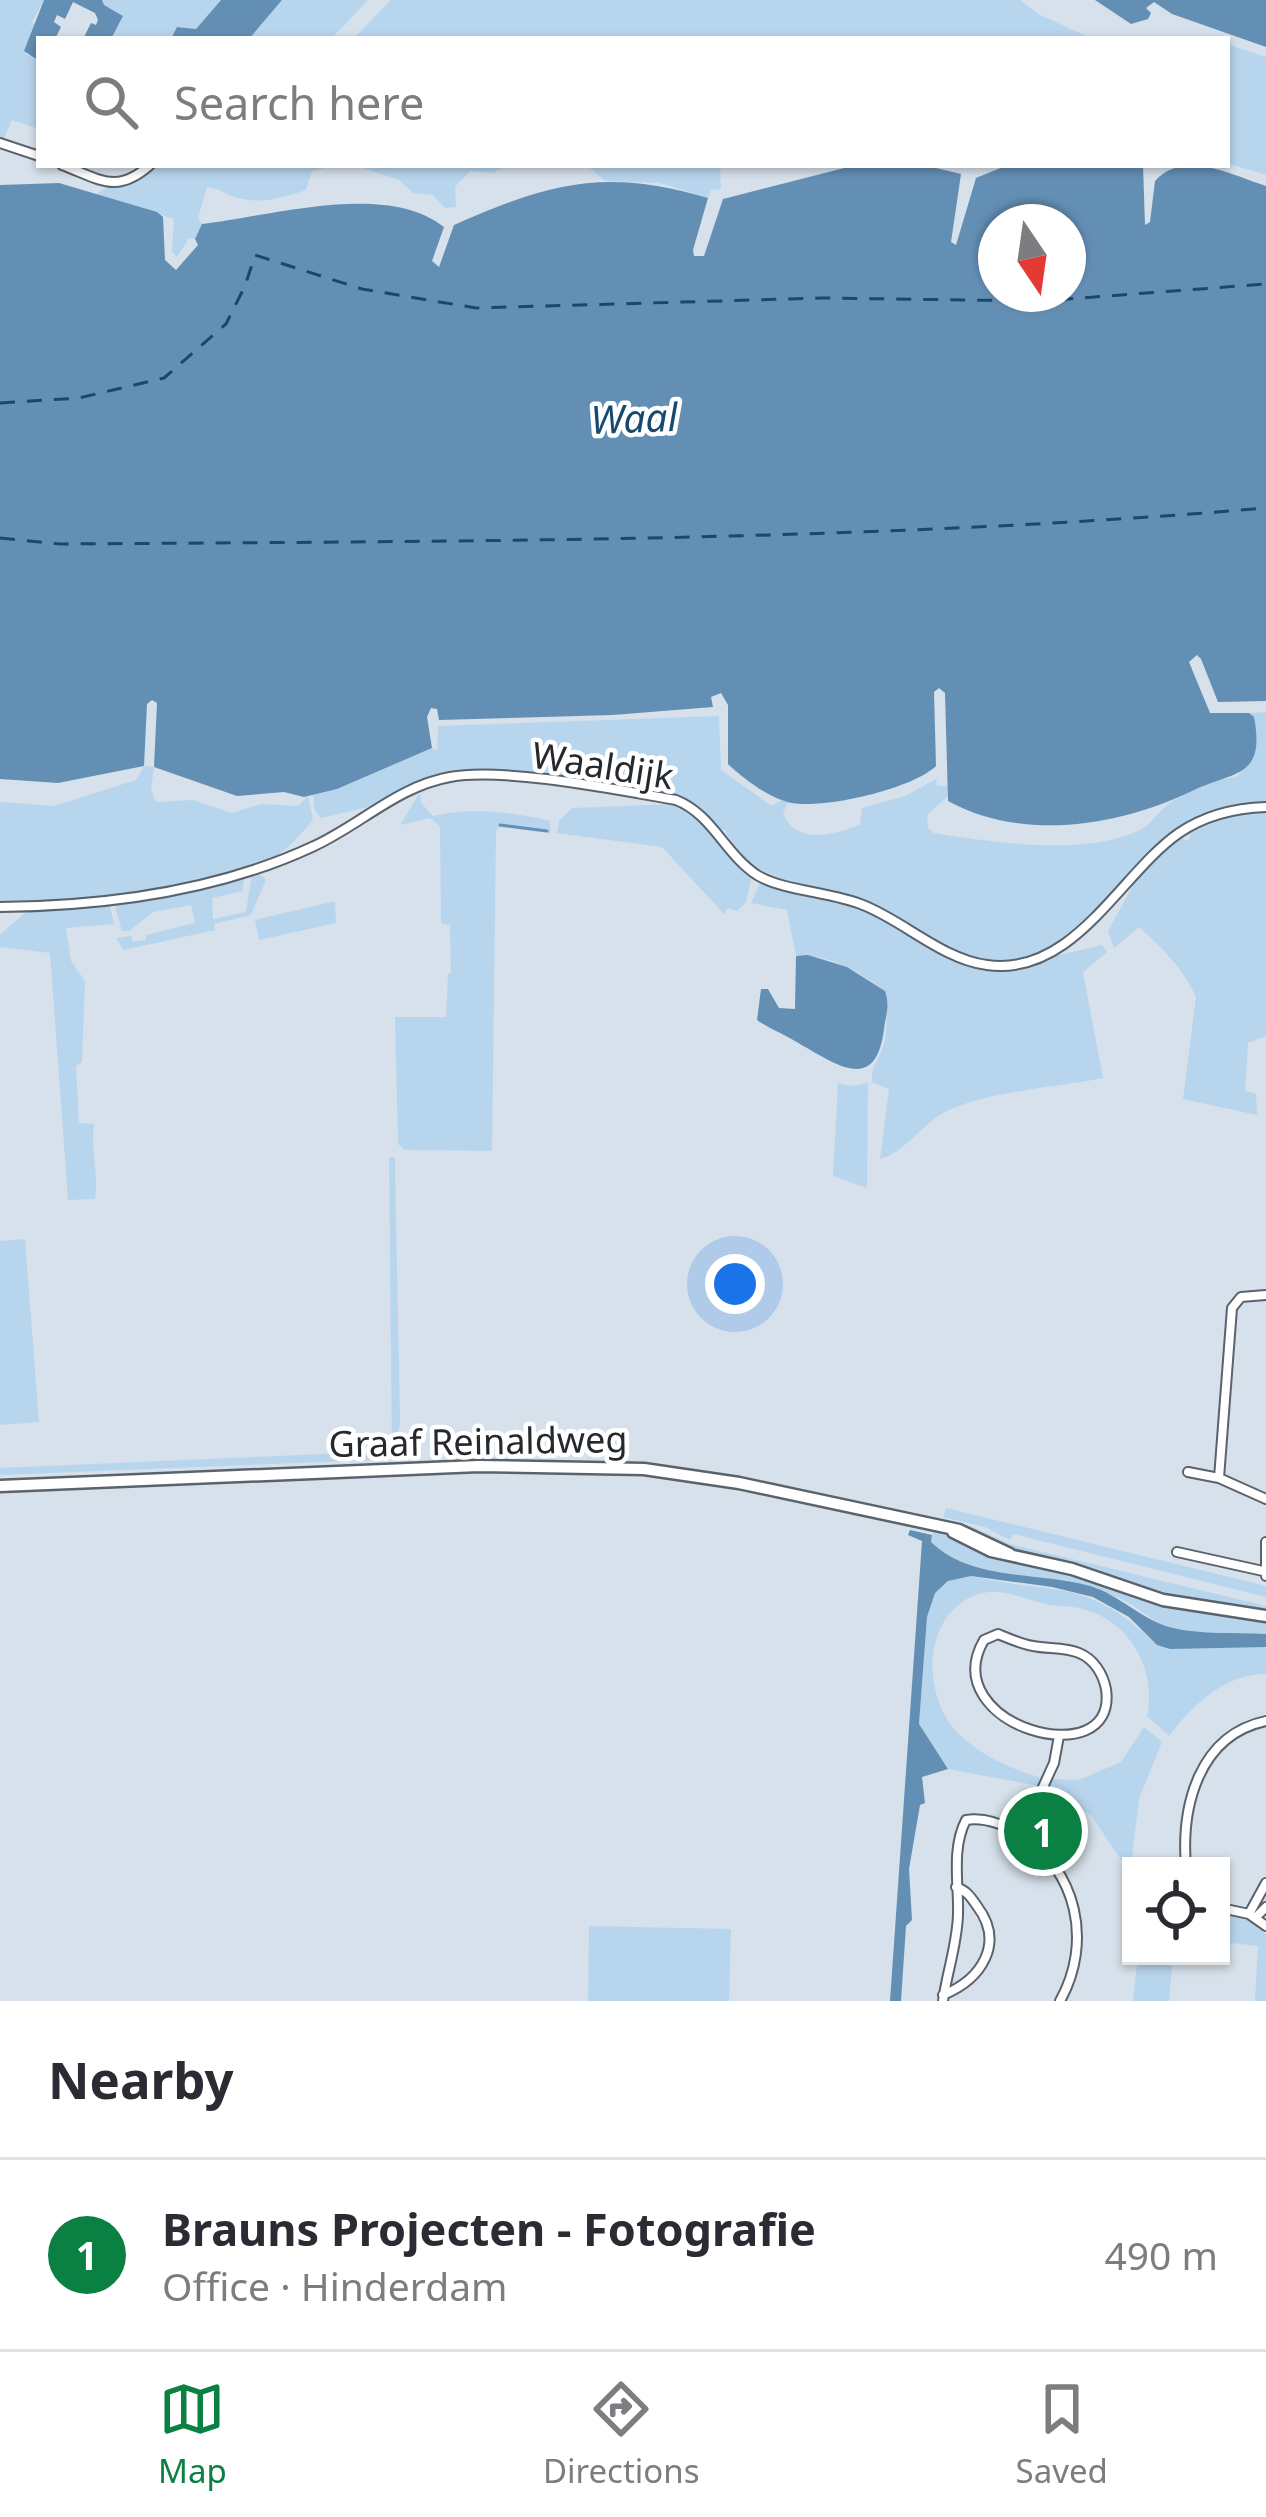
<!DOCTYPE html>
<meta charset="utf-8">
<style>
body{margin:0;font-family:"Noto Sans",sans-serif;background:#f2f2f3;color:#2b2b33}
.controls{position:absolute;right:36px;bottom:36px;display:grid;overflow:hidden;border-radius:0px;box-shadow:0 3px 9px #0004}
.controls button{width:108px;height:108px;display:grid;place-items:center;padding:0;border:0;border-bottom:3px solid #e1e1e2;background:#fff;color:#2b2b33;font:60px sans-serif}
.compass{position:absolute;left:978px;top:204px;width:108px;height:108px;border-radius:50%;background:#fff;box-shadow:0 3px 9px #0004;rotate:167deg}
.you{position:absolute;left:735px;top:1284px;width:42px;height:42px;margin:-30px;border:9px solid #fff;border-radius:50%;background:#1a73e8;box-shadow:0 0 0 18px #1a73e833}
.badge{display:grid;place-items:center;width:78px;height:78px;border-radius:50%;background:#0b8043;color:#fff;font-size:39px;font-weight:700}
.pin{position:absolute;translate:-50% -50%;border:6px solid #fff;box-shadow:0 3px 12px #0006}
.list{margin:0;padding:0;list-style:none}
h2{display:flex;justify-content:space-between;align-items:center;height:156px;margin:0;padding:0 48px;font-size:51px}
h2 small{font-size:39px;font-weight:400;color:#7c7c81}
.list li{display:grid;grid-template-columns:78px 1fr auto;gap:36px;align-items:center;box-sizing:border-box;height:192px;padding:0 48px;border-top:3px solid #e1e1e2}
.list b{display:block;font-size:45px;white-space:nowrap}
.list p{margin:0;font-size:39px;white-space:nowrap;color:#7c7c81}
.list em{font-size:39px;font-style:normal;color:#7c7c81}
.icon{flex:none;width:66px;height:66px;fill:none;stroke:currentColor;stroke-width:2;stroke-linecap:round;stroke-linejoin:round}
.map{position:relative;flex:none;width:1266px;height:2001px;overflow:hidden}
.search{position:absolute;background:#fff;box-shadow:0 3px 9px #0004;left:36px;right:36px;top:36px;height:132px;display:flex;align-items:center;gap:30px;box-sizing:border-box;padding:0 42px;border-radius:0px;color:#7c7c81;font-size:45px}
.sheet{height:348px;background:#fff}
nav{display:flex;justify-content:space-around;align-items:center;box-sizing:border-box;height:168px;border-top:3px solid #e1e1e2;background:#fff;font-size:33px;color:#7c7c81}
nav a{display:grid;justify-items:center;gap:6px}
nav .on{color:#0b8043}
.map>svg:first-child{display:block}
.green{fill:#b8d5ee}
.water{fill:#648fb4;fill-rule:evenodd}
.lines{fill:none;stroke-linecap:round;stroke-linejoin:round}
.stream{stroke:#648fb4;stroke-width:3}
.ferry{stroke:#16496f;stroke-width:3;stroke-dasharray:15 12;stroke-linecap:butt}
.minor-casing{stroke:#5a636c;stroke-width:12}
.secondary-casing{stroke:#5a636c;stroke-width:15}
.minor{stroke:#fff;stroke-width:8}
.secondary{stroke:#fff;stroke-width:10}
.labels{text-anchor:middle;dominant-baseline:central;stroke-width:9;stroke-linejoin:round;paint-order:stroke}
.street-label{font-size:36px;fill:#25292d;stroke:#fff}
.water-label{font-size:39px;font-style:italic;fill:#16496f;stroke:#fff}
</style>
<div class="map">
<svg width="1266" height="2001" viewBox="0 0 1266 2001">
<rect width="100%" height="100%" fill="#d6e1eb"/>
<path class="green" d="M0,0H44L32,22L36,26L26,54L39,61V129L12,120L4,138H0Z
M102,0H221L196,29L178,27L171,39H111L123,16L103,5Z
M282,0H368L331,39H249Z
M391,0H1020L1038,14L1093,39H353Z
M1227,44L1266,57V175L1227,163Z
M153,165H339L312,171L306,190C283,198 258,205 235,197C224,193 218,188 207,187L198,218L202,224L195,239L189,238L177,257L172,252L174,219L97,194L108,186H126Z
M355,165H508L493,173L470,171L455,187L456,207L445,208L433,195L413,193L399,180Z
M586,165H720L721,189L711,190L708,198L660,183L605,181Z
M1266,712V804C1243,810 1206,812 1187,826C1132,869 1059,980 979,961C933,949 893,912 848,896C799,880 749,883 725,830C710,828 698,807 683,799L462,773L381,804L321,818L315,811L313,795L337,789L432,748L437,750L438,726L719,716L721,770L772,806L782,800L788,802L783,813C795,845 835,836 860,824L862,808L905,796L936,779L937,786H948L947,797L927,815L928,828L934,833C992,842 1085,857 1140,830C1152,824 1158,812 1168,804C1188,790 1214,781 1238,776L1256,730L1249,713Z
M144,766L154,767L151,789L156,802L193,800L232,813L261,804L298,806L308,796L313,820C302,833 288,849 273,858C223,891 63,901 0,903V802L54,806L136,780Z
M420,792L421,803L433,816C474,807 510,812 550,821L551,833L500,827L496,831L492,1151L405,1150L398,1144L395,1017H446L448,974L451,973L450,925L441,923L440,826L430,818L400,825Z
M677,804L691,811L752,875L746,902L737,911L728,908L724,914L662,847L557,833L559,821L572,808Z
M1266,810V1036L1248,1043L1245,1091L1256,1094L1257,1115L1183,1099L1196,997C1184,969 1161,947 1139,927L1114,948L1108,931L1137,878L1180,836L1186,841L1190,838L1188,831L1231,814Z
M257,872L266,880L251,915L214,924L215,930L124,950L116,938L131,936L133,942L146,940V935L195,923L191,905L153,912L129,931H122L115,907L121,900L244,877L243,891L212,898L213,919L246,912L252,873Z
M761,881L828,896L877,914L974,966L1041,959L1102,945L1107,952L1083,972L1103,1078C1053,1088 993,1090 947,1111C922,1123 905,1153 880,1159L889,1089L872,1082C872,1067 874,1067 880,1054C889,1038 887,1009 885,991C859,972 829,954 796,956L787,910L751,903Z
M335,901L336,923L259,940L255,920Z
M105,902L110,906L114,924L66,928L71,961L85,981L82,1062L76,1066L79,1123L94,1124C90,1149 99,1173 95,1199L68,1200L50,953L0,947V935L29,909Z
M838,1083L851,1086L868,1083L867,1188L833,1176Z
M389,1157L395,1158V1169L400,1420L396,1459L0,1475V1468L392,1451Z
M25,1239L39,1422L0,1425V1241Z
M946,1508L1266,1586V1597L1013,1534L1010,1540L985,1527L943,1517Z
M943,1520L975,1528L1010,1544L1266,1606V1611L1181,1601L1075,1565L1014,1550L975,1532L942,1523Z
M933,1530L977,1549L1080,1575L1172,1608L1266,1620V1634C1236,1633 1202,1635 1173,1628C1151,1623 1137,1604 1116,1597C1059,1579 975,1584 931,1542Z
M971,1576C1057,1596 1086,1576 1157,1645L1266,1647V1674C1224,1674 1193,1705 1169,1736L1147,1716C1157,1670 1130,1621 1083,1609C1068,1605 1052,1607 1038,1602C1014,1595 991,1585 967,1599C920,1626 924,1702 961,1736C985,1758 1012,1769 1042,1778L1039,1786L948,1769L919,1725L927,1616L935,1592L948,1581Z
M1144,1727L1162,1742L1139,1799L1131,1866H1125L1091,1815L1048,1788L1051,1779L1079,1780L1121,1762Z
M1221,1913L1246,1918L1266,1934V2001H1255L1258,1946L1221,1942Z
M589,1926L731,1929L729,2001H588Z
M1138,1956H1173L1169,2001H1133Z"/>
<path class="water" d="M44,0H102L104,5L123,16L111,39H83L91,23L96,25L98,20L95,13L73,2L65,19L57,15L54,22L61,27L55,39H39V61L24,51Z
M221,0H282L249,39H171L177,27L196,29Z
M1095,0H1266V47L1172,14L1154,2L1146,8L1151,13L1148,19L1131,24Z
M856,165H923L961,174L951,242L956,245L976,178L1008,165H1143L1145,225L1150,222L1155,181C1184,149 1231,175 1266,186V701L1218,702L1201,659L1197,655L1189,662L1210,713H1249L1254,717C1266,779 1233,771 1192,791C1119,826 1023,842 948,801L945,693L939,688L934,692L936,766C912,789 825,809 792,803C770,799 744,779 728,764V705L721,693L711,697L713,707L613,715L439,720L437,709L431,708L427,717L432,748L337,789L304,797L284,792L237,796L154,767L157,703L152,700L147,704L144,766L58,783L0,779V185L59,183L157,212L163,217L165,260L176,270L198,245L195,239L202,224C272,216 386,181 444,227L432,261L439,267L454,225L463,221C555,181 611,169 708,198L693,250L694,256H704L723,199ZM996,222H1068V294H996Z
M808,955L847,967L885,991C890,1006 886,1014 884,1029C876,1094 837,1065 800,1044C786,1035 771,1030 757,1020L761,989H768L779,1008L795,1009L796,956Z
M910,1530L932,1535L931,1542C973,1582 1037,1571 1090,1586C1120,1595 1143,1621 1173,1628C1203,1635 1235,1632 1266,1634V1647L1170,1649L1157,1645L1129,1617L1093,1597L1052,1587L971,1576L948,1581L935,1593L927,1617L919,1724L948,1769L922,1777L925,1803L920,1805L909,1869L912,1920L906,1926L901,2001H890L922,1541L908,1535Z"/>
<g class="lines">
<path class="stream" d="M500,825L547,831"/>
<path class="ferry" d="M0,403L79,398L164,378L226,324L245,286L255,255L362,289L476,308L822,298L1041,301L1266,284
M0,538L60,544C461,541 866,542 1266,508"/>
<g class="minor-casing">
<path id="minor" d="M0,143L39,156
M62,165C100,179 116,195 150,165
M0,907C104,906 217,891 312,847C359,826 398,786 450,777C504,767 618,790 676,800C712,814 725,854 757,875C783,891 832,892 863,905C904,921 942,959 987,965C1074,977 1120,874 1179,833C1204,816 1235,808 1266,807
M1188,1472L1219,1478L1266,1499
M1219,1478L1232,1308L1241,1297L1266,1295
M1266,1542V1576
M1177,1552L1263,1571
M998,1634C1010,1639 1021,1644 1033,1646C1048,1649 1065,1647 1079,1653C1094,1659 1103,1674 1106,1689C1119,1777 934,1726 984,1640Z
M1021,1835L1054,1763L1059,1736
M1186,1866C1181,1806 1199,1735 1266,1721
M1221,1908L1249,1914L1266,1926
M1249,1914L1266,1883
M1256,1917L1266,1907
M943,1995C982,1979 1005,1943 977,1906C970,1896 967,1891 956,1887
M943,2001C947,1972 957,1945 958,1915C959,1884 951,1849 966,1820C985,1817 1003,1824 1020,1834C1077,1870 1093,1942 1060,2001"/>
</g>
<g class="secondary-casing">
<path id="secondary" d="M0,1486L479,1466L644,1469L739,1483L959,1530L1010,1554
M953,1532L991,1551L1072,1569L1163,1600L1266,1616"/>
</g>
<use href="#minor" class="minor"/>
<use href="#secondary" class="secondary"/>
</g>
<g class="labels">
<g class="street-label">
<text transform="translate(603 765) rotate(9)">Waaldijk</text>
<text transform="translate(478 1441) rotate(-1)">Graaf Reinaldweg</text>
</g>
<g class="water-label">
<text transform="translate(634 417) rotate(-2)">Waal</text>
</g>
</g>
</svg>
<div class="controls">
<button><svg class="icon" aria-label="locate" viewBox="0 0 24 24"><circle cx="12" cy="12" r="6"/><path d="M12 2v4M12 18v4M2 12h4M18 12h4"/></svg></button>
</div>
<svg class="compass" viewBox="-18 -18 36 36"><path d="M0-13l5 13h-10z" fill="#e53935"/><path d="M0 13l5-13h-10z" fill="#7c7c81"/></svg>
<div class="you"></div>
<div class="pin badge" style="left:1043px;top:1831px">1</div>
<div class="search"><svg class="icon" aria-label="search" viewBox="0 0 24 24"><circle cx="10" cy="10" r="6"/><path d="M15 15l6 6"/></svg>Search here</div>
</div>
<section class="sheet">
<h2>Nearby<small></small></h2>
<ul class="list">
<li><span class="badge">1</span><div><b>Brauns Projecten - Fotografie</b><p>Office · Hinderdam</p></div><em>490 m</em></li>
</ul>
</section>
<nav>
<a class="on"><svg class="icon" aria-label="map" viewBox="0 0 24 24"><path d="M3 6l6-2 6 2 6-2v14l-6 2-6-2-6 2zM9 4v14M15 6v14"/></svg>Map</a>
<a><svg class="icon" aria-label="directions" viewBox="0 0 24 24"><path d="M12 3l9 9-9 9-9-9zM9 14v-3h6M13 9l2 2-2 2"/></svg>Directions</a>
<a><svg class="icon" aria-label="saved" viewBox="0 0 24 24"><path d="M7 4h10v16l-5-4-5 4z"/></svg>Saved</a>
</nav>
